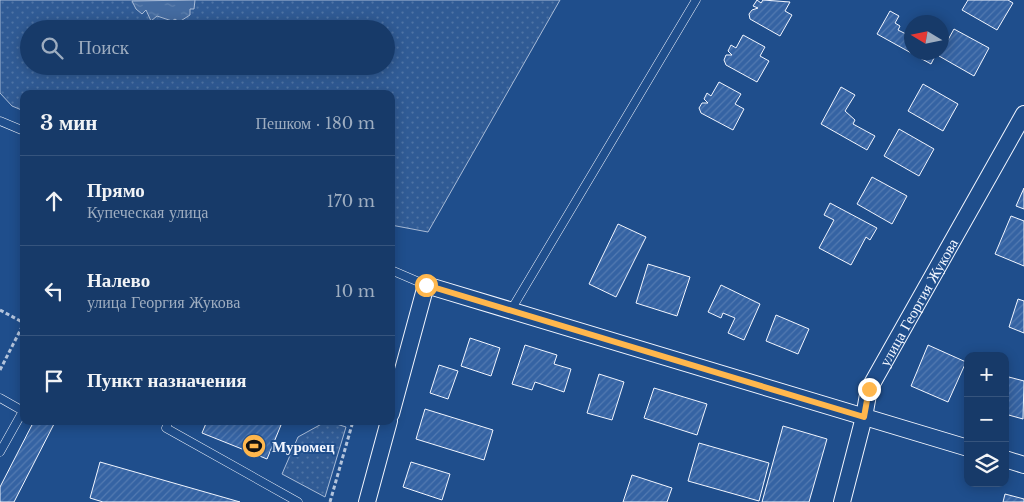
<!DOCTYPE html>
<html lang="ru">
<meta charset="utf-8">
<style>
body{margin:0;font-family:"Libre Baskerville",serif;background:#20416f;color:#f1f3f6}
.controls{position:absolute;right:15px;bottom:15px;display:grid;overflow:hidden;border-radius:10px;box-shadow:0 2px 12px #0003}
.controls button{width:45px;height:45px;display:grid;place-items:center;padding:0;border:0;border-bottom:1px solid #36547d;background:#173a69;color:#f1f3f6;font:25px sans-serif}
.compass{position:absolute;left:904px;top:15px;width:45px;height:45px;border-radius:50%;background:#173a69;box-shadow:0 2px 12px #0003;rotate:280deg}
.stop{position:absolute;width:15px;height:15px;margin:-11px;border:4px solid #ffb74d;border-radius:50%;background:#fff}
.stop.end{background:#ffb74d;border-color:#fff;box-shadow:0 1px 5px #0008}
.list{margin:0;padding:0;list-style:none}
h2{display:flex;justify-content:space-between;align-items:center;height:65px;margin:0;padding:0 20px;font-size:21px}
h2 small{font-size:16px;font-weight:400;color:#9eadc0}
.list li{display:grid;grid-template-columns:32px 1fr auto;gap:15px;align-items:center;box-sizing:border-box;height:90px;padding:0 20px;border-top:1px solid #36547d}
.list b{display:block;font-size:19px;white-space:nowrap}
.list p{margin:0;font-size:16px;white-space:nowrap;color:#9eadc0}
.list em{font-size:16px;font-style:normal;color:#9eadc0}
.icon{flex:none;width:28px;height:28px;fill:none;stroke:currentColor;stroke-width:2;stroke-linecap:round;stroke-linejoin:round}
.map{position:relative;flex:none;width:1024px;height:502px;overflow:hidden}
.search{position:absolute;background:#173a69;box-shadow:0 2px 12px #0003;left:20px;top:20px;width:375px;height:55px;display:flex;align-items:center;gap:12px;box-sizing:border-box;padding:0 18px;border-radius:28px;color:#9eadc0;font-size:19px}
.panel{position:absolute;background:#173a69;box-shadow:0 2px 12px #0003;left:20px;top:90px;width:375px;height:335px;border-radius:10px}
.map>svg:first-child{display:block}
.grass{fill:url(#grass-dots);stroke:#a8bbd7;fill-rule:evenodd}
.water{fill:url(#water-ripples);stroke:#a8bbd7}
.building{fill:url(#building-hatch);stroke:#f2f6ff}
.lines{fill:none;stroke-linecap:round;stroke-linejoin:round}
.lane-casing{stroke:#f2f6ff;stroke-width:9}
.street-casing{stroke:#f2f6ff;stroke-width:18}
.path{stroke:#b3c4dc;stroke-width:3;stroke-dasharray:4 2.5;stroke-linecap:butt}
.lane{stroke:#1f4e8c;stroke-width:8}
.street{stroke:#1f4e8c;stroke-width:16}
.route{stroke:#ffb74d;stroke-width:6}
.labels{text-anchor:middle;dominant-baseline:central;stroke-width:4;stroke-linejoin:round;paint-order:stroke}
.street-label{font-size:15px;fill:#f2f6ff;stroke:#1f4e8c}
.poi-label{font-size:15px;font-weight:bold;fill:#f2f6ff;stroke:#1f4e8c;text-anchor:start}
</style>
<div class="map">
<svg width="1024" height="502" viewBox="0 0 1024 502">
<defs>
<pattern id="grass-dots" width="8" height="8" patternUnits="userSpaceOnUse" patternTransform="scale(1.25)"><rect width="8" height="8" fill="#305b95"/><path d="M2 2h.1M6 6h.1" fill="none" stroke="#4e73a5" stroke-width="1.8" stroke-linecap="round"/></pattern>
<pattern id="water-ripples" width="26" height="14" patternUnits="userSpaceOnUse" patternTransform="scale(1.25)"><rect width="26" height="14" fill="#446ba0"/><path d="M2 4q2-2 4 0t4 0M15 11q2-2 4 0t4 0" fill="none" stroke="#5f81ae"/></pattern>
<pattern id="building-hatch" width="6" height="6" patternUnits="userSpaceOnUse" patternTransform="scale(1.25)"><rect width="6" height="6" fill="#3563a3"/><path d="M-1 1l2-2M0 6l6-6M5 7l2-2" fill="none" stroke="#537ab1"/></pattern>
</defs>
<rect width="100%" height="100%" fill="#1f4e8c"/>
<path class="grass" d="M0,0H560L428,232L391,225V94H24V111L12,106L0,93ZM29,29H386V66H29Z
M327,421L346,427L325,497L282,474L298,437Z"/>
<path class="water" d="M195,0L194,9H190V15L179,22L175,19L172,21L157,16L151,21L146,10L142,14L136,9L132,1Z"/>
<path class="building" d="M757,0L761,3L763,0L790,2L785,11L792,15L780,36L750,19L749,14L752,10L758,8L753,6Z
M968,0H1008L1013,3L997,30L962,10Z
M890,11L899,16L895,23L900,26L898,30L912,37V52H937L931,64L877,34Z
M954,29L989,48L974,76L939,56Z
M743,35L765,47L760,56L769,61L757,82L726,65L724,60L726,55H732L728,51L731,45L736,48Z
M719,82L741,94L735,104L744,109L733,130L701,113L699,108L702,103H708L704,99L707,93L711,96Z
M923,84L958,104L943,131L908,111Z
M841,87L855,95L845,111L855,120L853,124L875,136L867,150L821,124Z
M899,129L934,149L919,176L884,156Z
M872,177L907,196L892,224L857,204Z
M1024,188V209L1016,206Z
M830,203L877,228L870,240L866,237L851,265L819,248L834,220L824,215Z
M1011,216L1024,221V266L995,254Z
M618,224L646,237L616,297L589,284Z
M648,264L690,277L677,316L636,303Z
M721,285L760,304L744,340L728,333L735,318L723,313L721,318L708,312Z
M1018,299L1024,301V333L1009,327Z
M776,315L809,329L798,354L766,341Z
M470,338L500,348L491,376L461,366Z
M525,345L557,355L554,364L571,369L564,392L535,382L532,390L512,384Z
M928,345L966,362L948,402L911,386Z
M439,365L458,371L448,399L430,393Z
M599,374L624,382L612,420L587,413Z
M1005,376L1024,381L1023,419L1005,414Z
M654,388L707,404L697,435L644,418Z
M425,409L493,430L484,460L416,439Z
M34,421H50L54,424L14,502H0V487Z
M207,421H272L281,425L267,459L202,433Z
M783,426L827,439L809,502H762Z
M699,443L769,463L759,501L688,481Z
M100,462L240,502H103L90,498Z
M411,462L450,474L442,500L403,487Z
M632,475L672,488L667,502H623Z
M1005,494L1024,499V502H1003Z"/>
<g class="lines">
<g class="lane-casing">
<path id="lane" d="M0,121L24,131
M391,270L426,285
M511,310L696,0
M0,398L23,411L0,452
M169,421L166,428L298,502"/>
</g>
<g class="street-casing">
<g id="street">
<path d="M391,414L426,285L968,448"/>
<path d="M1005,459L1024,465"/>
<path d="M367,502L389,421"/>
<path id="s1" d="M842,502L864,417L869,389L1024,114"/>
</g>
</g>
<path class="path" d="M0,310L24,323
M0,370L24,323
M330,502L353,421"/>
<use href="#lane" class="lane"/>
<use href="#street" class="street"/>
</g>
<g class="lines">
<path class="route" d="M426,285L864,417L869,389"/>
</g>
<defs>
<g id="stadium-disc" transform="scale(1.25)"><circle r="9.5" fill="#ffb74d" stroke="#1f4e8c"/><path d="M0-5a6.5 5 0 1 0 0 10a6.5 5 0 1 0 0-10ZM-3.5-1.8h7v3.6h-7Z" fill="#111"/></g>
</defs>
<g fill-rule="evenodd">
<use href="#stadium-disc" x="254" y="446"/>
</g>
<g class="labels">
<g class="street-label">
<text stroke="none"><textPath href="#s1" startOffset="216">улица Георгия Жукова</textPath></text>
</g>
<g class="poi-label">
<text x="272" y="446">Муромец</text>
</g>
</g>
</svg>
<div class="controls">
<button>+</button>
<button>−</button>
<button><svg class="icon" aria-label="layers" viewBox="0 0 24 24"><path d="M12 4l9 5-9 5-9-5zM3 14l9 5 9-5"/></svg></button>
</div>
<svg class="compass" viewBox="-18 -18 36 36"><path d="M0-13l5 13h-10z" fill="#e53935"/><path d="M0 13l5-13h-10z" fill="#9eadc0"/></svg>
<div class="stop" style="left:426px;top:285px"></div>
<div class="stop end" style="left:869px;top:389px"></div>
<div class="search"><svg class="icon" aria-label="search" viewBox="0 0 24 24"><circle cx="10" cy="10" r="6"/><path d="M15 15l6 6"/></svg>Поиск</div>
<section class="panel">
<h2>3 мин<small>Пешком · 180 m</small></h2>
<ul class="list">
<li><svg class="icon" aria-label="ahead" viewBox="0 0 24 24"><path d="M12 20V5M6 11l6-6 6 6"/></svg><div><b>Прямо</b><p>Купеческая улица</p></div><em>170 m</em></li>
<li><svg class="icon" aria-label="left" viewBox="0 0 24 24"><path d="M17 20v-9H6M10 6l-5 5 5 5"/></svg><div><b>Налево</b><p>улица Георгия Жукова</p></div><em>10 m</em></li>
<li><svg class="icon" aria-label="arrive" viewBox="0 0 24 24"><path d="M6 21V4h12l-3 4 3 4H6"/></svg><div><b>Пункт назначения</b></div></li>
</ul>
</section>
</div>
